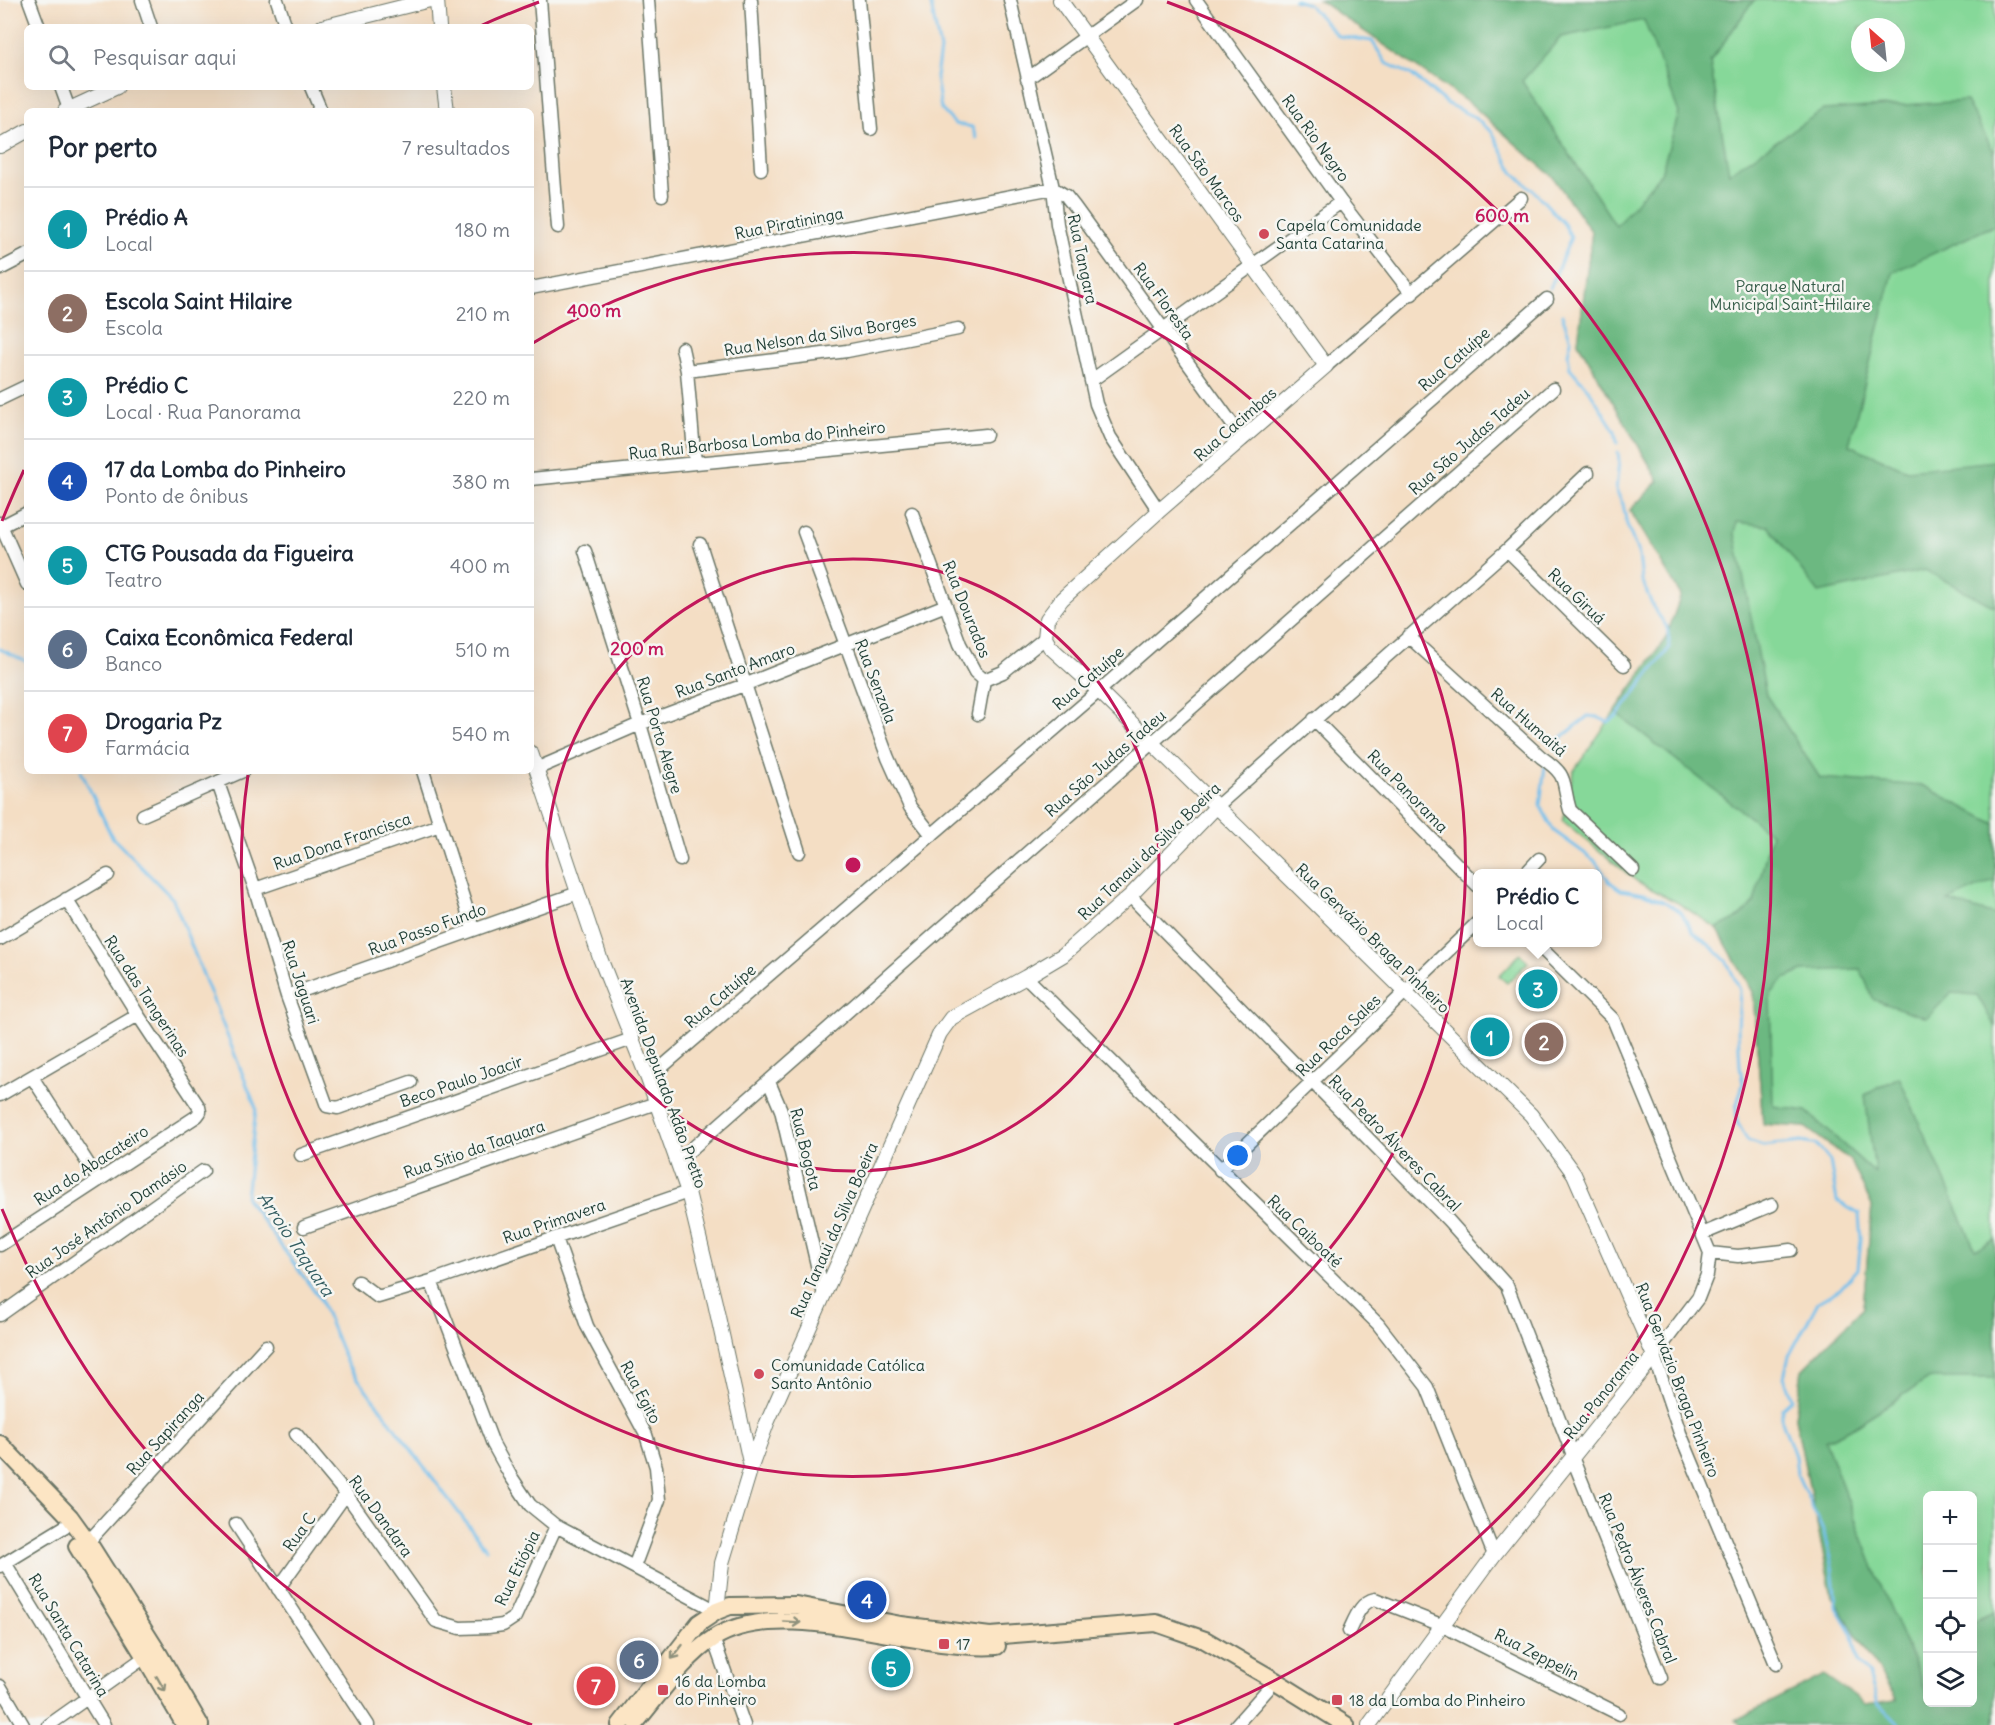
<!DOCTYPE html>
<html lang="pt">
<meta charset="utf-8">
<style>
body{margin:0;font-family:Delius,sans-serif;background:#f2f2f3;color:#1f2937}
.controls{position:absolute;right:18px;bottom:18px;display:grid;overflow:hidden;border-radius:9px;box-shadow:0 6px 24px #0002}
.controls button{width:54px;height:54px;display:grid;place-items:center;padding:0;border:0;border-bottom:2px solid #e0e1e3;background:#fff;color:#1f2937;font:30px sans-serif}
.compass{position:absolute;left:1851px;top:18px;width:54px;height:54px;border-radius:50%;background:#fff;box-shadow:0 6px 24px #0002;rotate:333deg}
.you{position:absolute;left:1238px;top:1156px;width:21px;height:21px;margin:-15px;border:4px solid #fff;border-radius:50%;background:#1a73e8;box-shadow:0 0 0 9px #1a73e833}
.badge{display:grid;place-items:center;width:39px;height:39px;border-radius:50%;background:#d1495b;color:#fff;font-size:20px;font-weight:700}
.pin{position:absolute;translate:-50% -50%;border:3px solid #fff;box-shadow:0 2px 6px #0006}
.popup{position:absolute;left:1473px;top:869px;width:129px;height:78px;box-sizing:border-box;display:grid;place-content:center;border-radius:9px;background:#fff;filter:drop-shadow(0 2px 4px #0005);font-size:20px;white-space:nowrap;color:#747a83}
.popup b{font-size:22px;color:#1f2937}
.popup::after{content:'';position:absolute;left:50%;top:100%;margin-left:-12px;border:12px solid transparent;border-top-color:#fff}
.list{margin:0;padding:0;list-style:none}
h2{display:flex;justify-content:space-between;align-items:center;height:78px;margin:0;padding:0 24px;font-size:26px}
h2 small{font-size:20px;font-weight:400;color:#747a83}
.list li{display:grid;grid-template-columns:39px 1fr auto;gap:18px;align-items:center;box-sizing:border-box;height:84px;padding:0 24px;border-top:2px solid #e0e1e3}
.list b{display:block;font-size:22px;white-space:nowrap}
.list p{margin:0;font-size:20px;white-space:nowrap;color:#747a83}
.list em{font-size:20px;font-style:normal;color:#747a83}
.icon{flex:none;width:33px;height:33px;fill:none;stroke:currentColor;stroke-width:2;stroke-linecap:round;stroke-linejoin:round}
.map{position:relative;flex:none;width:1995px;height:1725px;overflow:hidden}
.search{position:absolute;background:#fff;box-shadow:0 6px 24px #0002;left:24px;top:24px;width:510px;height:66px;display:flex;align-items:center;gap:15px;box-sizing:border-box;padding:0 21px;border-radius:9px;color:#747a83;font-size:22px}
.panel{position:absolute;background:#fff;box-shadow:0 6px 24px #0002;left:24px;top:108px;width:510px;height:666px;border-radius:9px}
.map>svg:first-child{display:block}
.green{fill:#86d899;stroke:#528a66;stroke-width:1.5;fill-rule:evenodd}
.forest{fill:#6cb881;stroke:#467a5a;stroke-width:1.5;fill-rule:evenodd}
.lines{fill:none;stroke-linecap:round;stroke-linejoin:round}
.stream{stroke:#72bfec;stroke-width:3}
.minor-casing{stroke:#6a7566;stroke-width:15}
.tertiary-casing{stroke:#6a7566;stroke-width:16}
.secondary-casing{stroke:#6a7566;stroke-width:20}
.minor{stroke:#fff;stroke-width:12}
.tertiary{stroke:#fff;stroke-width:14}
.secondary{stroke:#fce5c4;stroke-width:16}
.oneway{stroke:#8e917c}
.ring{fill:none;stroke:#c2185b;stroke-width:3}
.poi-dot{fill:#d1495b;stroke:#f6f6f2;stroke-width:2}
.labels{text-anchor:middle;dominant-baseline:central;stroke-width:5;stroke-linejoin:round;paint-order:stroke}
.street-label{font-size:16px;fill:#1f3d34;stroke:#f6f6f2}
.poi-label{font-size:16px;fill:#1f3d34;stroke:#f6f6f2;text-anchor:start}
.park-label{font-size:16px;fill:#345c48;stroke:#f6f6f2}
.water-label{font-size:18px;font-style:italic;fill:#345e62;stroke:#f6f6f2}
.centre{fill:#c2185b;stroke:#f6f6f2;stroke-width:3}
.ring-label{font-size:18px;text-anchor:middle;font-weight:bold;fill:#c2185b;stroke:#f6f6f2;stroke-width:5;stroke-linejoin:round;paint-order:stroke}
</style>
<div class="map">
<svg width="1995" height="1725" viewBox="0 0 1995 1725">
<rect width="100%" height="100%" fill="#f6f6f2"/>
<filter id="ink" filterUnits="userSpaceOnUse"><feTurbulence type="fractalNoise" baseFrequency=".0167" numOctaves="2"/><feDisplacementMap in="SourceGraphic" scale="12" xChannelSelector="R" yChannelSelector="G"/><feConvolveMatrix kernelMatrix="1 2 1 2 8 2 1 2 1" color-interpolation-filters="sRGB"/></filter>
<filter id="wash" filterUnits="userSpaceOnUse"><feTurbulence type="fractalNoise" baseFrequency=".008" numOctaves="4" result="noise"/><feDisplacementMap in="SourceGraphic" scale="24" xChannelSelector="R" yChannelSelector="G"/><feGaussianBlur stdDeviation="1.35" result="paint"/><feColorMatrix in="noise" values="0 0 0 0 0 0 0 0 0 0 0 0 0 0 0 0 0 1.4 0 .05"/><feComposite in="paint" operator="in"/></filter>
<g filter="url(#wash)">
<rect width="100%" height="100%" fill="#f4dec4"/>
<path class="green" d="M1319,0H1995V1725L1905,1712L1832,1596L1795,1418L1802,1370L1863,1308L1872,1206L1851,1161L1805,1127L1763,1124L1753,992L1717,928L1678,903L1638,882L1563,821L1573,772L1666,638L1681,595L1630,510L1659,481L1578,342L1592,232L1553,177L1473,106ZM1860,27H1896V63H1860ZM1928,1496H1972V1702H1928Z
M1520,954L1528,962L1507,983L1499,976Z"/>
<path class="forest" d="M1319,0H1754L1710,62L1729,173L1823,110L1966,101L1995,154V225L1893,272L1849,445L1907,470L1995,461V607L1925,570L1819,593L1768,526L1737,522L1735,534L1766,695L1820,778L1924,786L1995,824V880L1948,901L1995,915V1027L1977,995L1951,993L1927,1018L1874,1000L1860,969L1803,971L1784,979L1770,995L1773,1106L1806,1111L1875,1173L1865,1095L1899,1077L1975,1249L1995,1240V1378H1930L1850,1429L1825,1441L1879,1581L1927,1694L1928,1702H1972L1973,1621L1995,1612V1659L1991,1666L1995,1669V1725H1741L1736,1720L1824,1675L1865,1704L1897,1700L1832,1596L1795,1418L1802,1370L1863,1308L1872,1206L1851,1161L1805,1127L1763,1124L1753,992L1717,928L1741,916L1754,903L1771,834L1615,712L1666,638L1681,595L1630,510L1659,481L1578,342L1592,232L1553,177L1473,106ZM1644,20L1679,113L1661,173L1616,226L1522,81L1561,37Z"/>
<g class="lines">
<path class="stream" d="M930,0L940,50L936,77L941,109L955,124L972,127L976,138
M1294,0L1308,4L1338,36L1372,41L1386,63L1412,75L1446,103L1472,116L1492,132L1513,172L1537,194L1564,224L1571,237L1550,288
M1562,315L1571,340L1568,354L1570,368L1589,390L1615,431L1617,443
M0,649L27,662
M1554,744L1588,716L1597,717L1608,722L1617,716L1670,647L1667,627L1653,607L1642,580L1639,555L1627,525L1623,504L1616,490L1619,461L1618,452
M1545,766L1540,805L1554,831L1594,860L1610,882L1621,890L1644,894L1665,902L1681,912L1692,931L1714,949L1727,962L1740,990L1738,1029L1740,1067L1743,1084L1736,1107L1737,1122L1748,1141L1763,1146L1802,1142L1817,1145L1830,1161L1837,1201L1859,1214L1861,1239L1858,1269L1840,1289L1818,1302L1789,1356L1784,1377L1792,1399L1782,1408V1421L1795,1456L1797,1474L1824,1533L1832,1567L1836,1606L1853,1635L1858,1663L1869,1675L1878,1703L1900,1725
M81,771L112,837L173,899L256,1108L246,1198L320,1299L347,1364L486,1549"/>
</g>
</g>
<g filter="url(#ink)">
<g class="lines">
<g class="minor-casing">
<path id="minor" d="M29,0L39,27
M142,0L151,27
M277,0L286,27
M540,0L558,227
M648,0L662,195
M751,0L761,169
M859,0L871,129
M1010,0L1053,188L1057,224L1096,404L1110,437L1159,511
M1196,0L1341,202L1412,294
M1027,79L1137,0
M61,87L69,109
M311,87L319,106L318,111
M0,269L27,255
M531,288L1053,188L1066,196L1074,206L1243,439
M682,348L687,371L695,463
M1326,366L1521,198
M687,371L847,351L958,329
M1092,380L1341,202
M0,399L27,386
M531,479L986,435
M912,513L960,644L975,672L984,680L978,714
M0,523L27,584
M0,527L27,513
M804,532L888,758L910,807L932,835
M700,544L799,852
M1507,550L1624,665
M585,551L640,724L680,860
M1408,636L1541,757C1570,777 1561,780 1570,810L1633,870
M984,680L1003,672L1045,638
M1314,719L1478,886
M536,769L640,724L744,685L946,605
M423,771L473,929
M218,783L255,889L287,996L327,1106L338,1108L411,1082
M1216,807L1507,550L1588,473
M143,815L243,771
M1525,874L1539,859
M255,889L440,825
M1130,896L1448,1220L1507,1286L1573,1455
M0,939L108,875
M1535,942L1613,1019L1710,1253L1707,1275L1698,1298L1654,1356L1680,1433L1776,1664
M1026,977L1378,1324L1427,1387L1494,1555
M287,996L578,893
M32,1077L98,1179
M648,1079L1099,691L1547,299
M769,1082L781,1110L824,1295
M0,1095L138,1015
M301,1155L632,1039
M678,1161L1553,389
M1220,1170L1478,922
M304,1227L656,1103
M1702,1234L1772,1205
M556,1238L587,1326L646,1435L656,1467L659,1500L634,1567
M0,1245L197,1116L200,1112L199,1107L138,1015L66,899
M1710,1253L1738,1256L1791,1250
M431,1281L493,1444L510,1475L530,1505L556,1526L717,1611
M358,1282L378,1297L431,1281L688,1192
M0,1315L203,1171
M296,1434L346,1494L436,1621L460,1628L488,1627L503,1625L515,1617L556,1526
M1572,1457L1661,1678
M236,1524L368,1725
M88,1542L266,1346
M5,1563L104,1725
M0,1566L64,1527
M278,1589L346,1494
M1349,1631C1355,1619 1360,1602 1375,1599L1441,1625L1619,1714
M713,1638L744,1725
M0,1686L23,1725
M49,1725L145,1657
M1236,1725L1268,1689"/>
</g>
<g class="tertiary-casing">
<path id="tertiary" d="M437,0L439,27
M1060,0L1326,366L1159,511L1062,599L1047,619L1045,638L1050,647L1099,691L1531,1115L1574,1174L1654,1356L1494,1555L1369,1725
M322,27L430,0
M444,87L447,111
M65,111L117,87
M0,146L27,131
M531,753L600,958L648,1079L688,1192L715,1303L751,1467
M717,1611L722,1563L751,1467L767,1423L940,1033L951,1018L1026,977L1063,955L1130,896L1216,807"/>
</g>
<g class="secondary-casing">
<path id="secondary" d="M0,1444L70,1517L88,1542L157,1651L200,1725
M77,1546L145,1657L185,1725
M636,1722C659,1695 684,1657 714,1638C785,1594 915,1652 997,1646
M620,1725L699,1623L717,1611L730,1606L796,1605L901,1625L990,1636L1156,1623L1205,1640L1274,1680L1346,1725"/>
</g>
<use href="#minor" class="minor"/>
<use href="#tertiary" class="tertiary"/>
<use href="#secondary" class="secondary"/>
</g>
<defs><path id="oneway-shaft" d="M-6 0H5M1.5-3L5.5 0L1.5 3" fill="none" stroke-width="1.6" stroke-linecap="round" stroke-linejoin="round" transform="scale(1.5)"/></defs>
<g class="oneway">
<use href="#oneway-shaft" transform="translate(792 1622) rotate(3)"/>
<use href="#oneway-shaft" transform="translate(677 1652) rotate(128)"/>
<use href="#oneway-shaft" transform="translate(161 1684) rotate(60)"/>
</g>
</g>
<g class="ring">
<circle cx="853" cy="865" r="306"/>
<path d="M533 343A612 612 0 1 1 248 775"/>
<path d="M532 1725A918 918 0 0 1 2 1209M2 521A918 918 0 0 1 24 470M480 26A918 918 0 0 1 539 2M1167 2A918 918 0 0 1 1174 1725"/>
</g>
<g class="poi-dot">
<circle cx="1264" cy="234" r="6"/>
<circle cx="759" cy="1374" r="6"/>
<rect x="938" y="1638" width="12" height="12" rx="3"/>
<rect x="657" y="1684" width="12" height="12" rx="3"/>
<rect x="1331" y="1694" width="12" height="12" rx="3"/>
</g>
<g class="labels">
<g class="street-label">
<text transform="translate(1316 138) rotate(54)">Rua Rio Negro</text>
<text transform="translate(1207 173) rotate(54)">Rua São Marcos</text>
<text transform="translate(789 223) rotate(-11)">Rua Piratininga</text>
<text transform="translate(1083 259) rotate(78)">Rua Tangara</text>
<text transform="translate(1164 301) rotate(54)">Rua Floresta</text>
<text transform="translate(820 335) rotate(-9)">Rua Nelson da Silva Borges</text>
<text transform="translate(1454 359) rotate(-41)">Rua Catuípe</text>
<text transform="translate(1235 424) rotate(-41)">Rua Cacimbas</text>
<text transform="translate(757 440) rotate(-6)">Rua Rui Barbosa Lomba do Pinheiro</text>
<text transform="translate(1469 441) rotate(-41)">Rua São Judas Tadeu</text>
<text transform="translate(1577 596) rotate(44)">Rua Giruá</text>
<text transform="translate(967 609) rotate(68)">Rua Dourados</text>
<text transform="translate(735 670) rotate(-21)">Rua Santo Amaro</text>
<text transform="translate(1088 678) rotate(-41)">Rua Catuípe</text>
<text transform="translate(876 681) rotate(69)">Rua Senzala</text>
<text transform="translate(1529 722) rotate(41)">Rua Humaitá</text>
<text transform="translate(660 735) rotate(73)">Rua Porto Alegre</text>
<text transform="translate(1105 763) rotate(-41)">Rua São Judas Tadeu</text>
<text transform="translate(1408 791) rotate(46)">Rua Panorama</text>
<text transform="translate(342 841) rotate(-19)">Rua Dona Francisca</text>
<text transform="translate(1149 851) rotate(-44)">Rua Tanaui da Silva Boeira</text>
<text transform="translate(427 929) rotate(-20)">Rua Passo Fundo</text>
<text transform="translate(1373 938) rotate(44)">Rua Gervázio Braga Pinheiro</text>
<text transform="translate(301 982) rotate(72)">Rua Jaguari</text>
<text transform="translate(147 996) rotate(57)">Rua das Tangerinas</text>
<text transform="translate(720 996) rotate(-41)">Rua Catuípe</text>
<text transform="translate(1338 1035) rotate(-44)">Rua Roca Sales</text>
<text transform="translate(461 1081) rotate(-19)">Beco Paulo Joacir</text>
<text transform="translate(664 1083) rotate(70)">Avenida Deputado Adão Pretto</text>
<text transform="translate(1395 1143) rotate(46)">Rua Pedro Álveres Cabral</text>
<text transform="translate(474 1149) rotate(-19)">Rua Sítio da Taquara</text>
<text transform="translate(806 1149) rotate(76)">Rua Bogota</text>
<text transform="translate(91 1165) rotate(-33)">Rua do Abacateiro</text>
<text transform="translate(106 1219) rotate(-35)">Rua José Antônio Damásio</text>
<text transform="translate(554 1221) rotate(-19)">Rua Primavera</text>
<text transform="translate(834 1230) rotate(-66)">Rua Tanaui da Silva Boeira</text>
<text transform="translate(1305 1231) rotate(44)">Rua Caiboaté</text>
<text transform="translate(1678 1380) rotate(69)">Rua Gervázio Braga Pinheiro</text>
<text transform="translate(641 1392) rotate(62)">Rua Egito</text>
<text transform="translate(1601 1395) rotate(-51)">Rua Panorama</text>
<text transform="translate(165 1433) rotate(-48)">Rua Sapiranga</text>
<text transform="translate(381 1516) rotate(54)">Rua Dandara</text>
<text transform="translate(299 1532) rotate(-54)">Rua C</text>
<text transform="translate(517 1568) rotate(-64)">Rua Etiópia</text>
<text transform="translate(1638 1578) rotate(68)">Rua Pedro Álveres Cabral</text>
<text transform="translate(69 1635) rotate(59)">Rua Santa Catarina</text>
<text transform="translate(1537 1654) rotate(27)">Rua Zeppelin</text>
</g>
<g class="poi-label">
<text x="1276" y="225">Capela Comunidade<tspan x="1276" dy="18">Santa Catarina</tspan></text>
<text x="771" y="1365">Comunidade Católica<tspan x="771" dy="18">Santo Antônio</tspan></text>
<text x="956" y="1644">17</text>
<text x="675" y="1681">16 da Lomba<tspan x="675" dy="18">do Pinheiro</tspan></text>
<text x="1349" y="1700">18 da Lomba do Pinheiro</text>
</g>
<g class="park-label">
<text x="1790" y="286">Parque Natural<tspan x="1790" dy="18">Municipal Saint-Hilaire</tspan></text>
</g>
<g class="water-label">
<text transform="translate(296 1244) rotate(56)">Arroio Taquara</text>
</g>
</g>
<circle cx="853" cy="865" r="9" class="centre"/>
<g class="ring-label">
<text x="1502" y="222">600 m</text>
<text x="594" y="317">400 m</text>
<text x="637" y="655">200 m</text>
</g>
</svg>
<div class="controls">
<button>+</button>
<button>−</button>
<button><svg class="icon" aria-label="locate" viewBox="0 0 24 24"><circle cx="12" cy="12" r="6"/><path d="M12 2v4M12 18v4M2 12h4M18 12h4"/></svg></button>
<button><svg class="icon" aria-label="layers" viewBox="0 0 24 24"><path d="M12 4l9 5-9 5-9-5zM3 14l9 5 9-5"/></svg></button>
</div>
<svg class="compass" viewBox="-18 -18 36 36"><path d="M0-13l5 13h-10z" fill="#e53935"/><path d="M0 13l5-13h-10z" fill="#747a83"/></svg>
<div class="you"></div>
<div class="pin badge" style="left:1490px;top:1037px;background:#0f9aa8">1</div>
<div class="pin badge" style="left:1544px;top:1042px;background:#8d6e63">2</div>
<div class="pin badge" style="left:1538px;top:989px;background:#0f9aa8">3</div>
<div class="popup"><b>Prédio C</b>Local</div>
<div class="pin badge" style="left:867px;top:1600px;background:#1a4fb4">4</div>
<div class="pin badge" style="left:891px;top:1668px;background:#0f9aa8">5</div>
<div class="pin badge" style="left:639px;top:1660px;background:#5c6f8a">6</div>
<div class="pin badge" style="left:596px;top:1686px;background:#e0444e">7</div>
<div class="search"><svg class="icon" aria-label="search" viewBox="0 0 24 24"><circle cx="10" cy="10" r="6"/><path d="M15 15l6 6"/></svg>Pesquisar aqui</div>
<section class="panel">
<h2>Por perto<small>7 resultados</small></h2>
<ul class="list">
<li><span class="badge" style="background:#0f9aa8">1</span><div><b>Prédio A</b><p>Local</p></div><em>180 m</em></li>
<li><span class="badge" style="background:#8d6e63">2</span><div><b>Escola Saint Hilaire</b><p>Escola</p></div><em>210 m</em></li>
<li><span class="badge" style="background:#0f9aa8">3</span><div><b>Prédio C</b><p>Local · Rua Panorama</p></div><em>220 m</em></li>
<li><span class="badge" style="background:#1a4fb4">4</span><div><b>17 da Lomba do Pinheiro</b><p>Ponto de ônibus</p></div><em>380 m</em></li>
<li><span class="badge" style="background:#0f9aa8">5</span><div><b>CTG Pousada da Figueira</b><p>Teatro</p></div><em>400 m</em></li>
<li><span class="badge" style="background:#5c6f8a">6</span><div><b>Caixa Econômica Federal</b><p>Banco</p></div><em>510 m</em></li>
<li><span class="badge" style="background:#e0444e">7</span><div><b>Drogaria Pz</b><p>Farmácia</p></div><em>540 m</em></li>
</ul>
</section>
</div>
